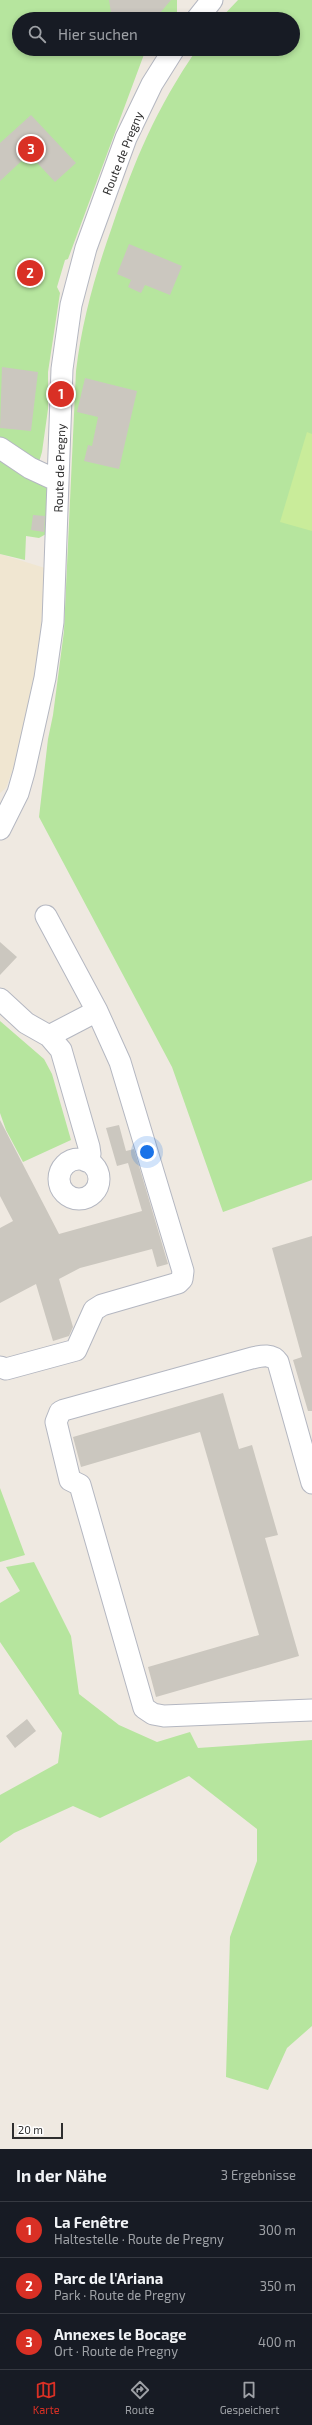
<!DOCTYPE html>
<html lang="de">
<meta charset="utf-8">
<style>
body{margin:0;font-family:"Exo 2",sans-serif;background:#242831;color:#f1f3f6}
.scale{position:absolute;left:12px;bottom:10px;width:51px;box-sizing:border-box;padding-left:4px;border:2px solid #2e2e2e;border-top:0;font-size:11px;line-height:14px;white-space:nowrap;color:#2e2e2e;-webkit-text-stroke:3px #fff;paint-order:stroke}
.you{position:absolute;left:147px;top:1152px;width:14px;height:14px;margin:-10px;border:3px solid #fff;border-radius:50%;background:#1a73e8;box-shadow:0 0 0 6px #1a73e833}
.badge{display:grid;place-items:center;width:26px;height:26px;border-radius:50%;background:#d93025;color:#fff;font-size:13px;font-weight:700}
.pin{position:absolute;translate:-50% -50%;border:2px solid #fff;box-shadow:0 1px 4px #0006}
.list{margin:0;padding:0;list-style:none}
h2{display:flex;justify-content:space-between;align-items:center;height:52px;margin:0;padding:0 16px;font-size:17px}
h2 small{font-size:13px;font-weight:400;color:#9ea1a6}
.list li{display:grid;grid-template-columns:26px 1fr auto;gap:12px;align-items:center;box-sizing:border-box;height:56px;padding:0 16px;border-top:1px solid #363941}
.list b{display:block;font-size:15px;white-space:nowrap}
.list p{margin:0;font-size:13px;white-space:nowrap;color:#9ea1a6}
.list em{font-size:13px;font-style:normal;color:#9ea1a6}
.icon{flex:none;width:22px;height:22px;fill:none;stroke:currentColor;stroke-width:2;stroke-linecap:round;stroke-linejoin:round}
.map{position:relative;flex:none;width:312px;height:2149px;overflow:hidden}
.search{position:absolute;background:#171b24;box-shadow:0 2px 6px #0003;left:12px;right:12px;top:12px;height:44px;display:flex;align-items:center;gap:10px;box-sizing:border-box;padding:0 14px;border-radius:22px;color:#9ea1a6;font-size:15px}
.sheet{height:220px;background:#171b24}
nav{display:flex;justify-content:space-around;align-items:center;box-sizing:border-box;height:56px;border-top:1px solid #363941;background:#171b24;font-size:11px;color:#9ea1a6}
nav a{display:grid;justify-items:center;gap:2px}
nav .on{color:#d93025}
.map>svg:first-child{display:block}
.education{fill:#f0e6d1}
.green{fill:#b6e59e}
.pitch{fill:#c9ec9a}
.building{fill:#cbc7bf}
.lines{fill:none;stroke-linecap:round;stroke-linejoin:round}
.minor-casing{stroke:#b4b7c1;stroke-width:23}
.minor{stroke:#fff;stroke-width:21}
.labels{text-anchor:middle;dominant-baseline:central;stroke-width:4;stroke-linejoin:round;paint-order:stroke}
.street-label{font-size:12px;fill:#2e2e2e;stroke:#fff}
</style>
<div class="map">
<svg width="312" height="2149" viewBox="0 0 312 2149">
<rect width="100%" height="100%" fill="#efe9e1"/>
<path class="education" d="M0,554L45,568L38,669L20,750L6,788L0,793Z"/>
<path class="green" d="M0,0H177V12L170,19H19V49H146L68,259L65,260L57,287L60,293L48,372V409L42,452L39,462L26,475L50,490L46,534L39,538L26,536L25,560L0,554Z
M238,0H312V1180L223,1212L172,1067L39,817L48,739L53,715L64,631L76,371C82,321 95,275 112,227C135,159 156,109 197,49H293V19H220Z
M0,1021L44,1059L52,1074L71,1140L23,1162L6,1130L0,1113Z
M0,1488L25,1555L0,1562Z
M34,1562L71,1636L79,1694L119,1725L157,1742L190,1732L198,1748L312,1740V2026L287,2048L268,2090L226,2077L230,1937L257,1861V1829L189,1776L100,1818L73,1806L14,1833L0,1843V1795L58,1763L62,1733L0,1642V1603L20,1591L6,1567Z"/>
<path class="pitch" d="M307,432L312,434V531L280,522Z"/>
<path class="building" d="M109,0H171L160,13L115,19H112Z
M31,115L76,163L55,182L29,154L0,181V143Z
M129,244L182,266L170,295L145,285L141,293L128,287L131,280L117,274Z
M2,367L38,372L31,431L0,428Z
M85,378L137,391L119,469L84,461L88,445L92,446L98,417L77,412Z
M33,515L45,516L44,532L31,530Z
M0,942L17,957L0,975Z
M0,1120L59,1234L142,1211L128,1163L117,1166L106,1128L119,1125L126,1151L134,1149L168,1264L157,1267L152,1249L80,1268L59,1279L73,1327L69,1336L53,1341L36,1284L0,1303V1228L13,1221L0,1196Z
M312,1236V1411H308L293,1360L302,1357L272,1248Z
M223,1393L239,1449L252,1445L278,1535L265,1538L299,1656L156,1697L148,1667L259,1635L200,1432L81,1467L73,1437Z
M27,1719L36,1731L15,1748L6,1736Z"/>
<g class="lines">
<g class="minor-casing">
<path id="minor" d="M197,19L212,0
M0,448L30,468L58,481
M0,829L18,793L24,772L45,678L53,622L62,369L71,305L86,248L126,138L152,84L174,49
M0,999L26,1023L49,1036L61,1050L89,1147L90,1154L86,1161
M49,1036L97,1011
M59 1179a20 20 0 1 1 40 0a20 20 0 1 1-40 0Z
M0,1367L6,1369L76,1350L94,1310L102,1305L178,1283L182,1279L183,1271L120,1062L97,1011L46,916
M312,1483L278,1362C272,1353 261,1356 252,1358L64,1410L60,1412L56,1422L70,1480L80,1485L82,1492L144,1708L153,1714L164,1716L312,1710"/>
</g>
<use href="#minor" class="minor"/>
</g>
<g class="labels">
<g class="street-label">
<text transform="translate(122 153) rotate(-68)">Route de Pregny</text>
<text transform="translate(59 468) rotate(-88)">Route de Pregny</text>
</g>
</g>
</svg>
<div class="scale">20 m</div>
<div class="you"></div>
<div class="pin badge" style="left:61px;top:394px">1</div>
<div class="pin badge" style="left:30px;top:273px">2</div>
<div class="pin badge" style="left:31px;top:149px">3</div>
<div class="search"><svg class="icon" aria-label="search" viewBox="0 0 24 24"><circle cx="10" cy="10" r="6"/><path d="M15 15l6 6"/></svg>Hier suchen</div>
</div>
<section class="sheet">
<h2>In der Nähe<small>3 Ergebnisse</small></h2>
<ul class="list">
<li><span class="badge">1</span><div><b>La Fenêtre</b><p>Haltestelle · Route de Pregny</p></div><em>300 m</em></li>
<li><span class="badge">2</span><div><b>Parc de l'Ariana</b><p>Park · Route de Pregny</p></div><em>350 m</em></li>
<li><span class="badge">3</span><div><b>Annexes le Bocage</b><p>Ort · Route de Pregny</p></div><em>400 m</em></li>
</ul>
</section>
<nav>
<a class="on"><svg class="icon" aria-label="map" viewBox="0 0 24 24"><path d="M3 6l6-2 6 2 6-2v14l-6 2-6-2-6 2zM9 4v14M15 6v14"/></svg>Karte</a>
<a><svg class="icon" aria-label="directions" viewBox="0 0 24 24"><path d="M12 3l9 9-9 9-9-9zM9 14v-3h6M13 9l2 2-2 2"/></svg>Route</a>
<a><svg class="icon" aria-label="saved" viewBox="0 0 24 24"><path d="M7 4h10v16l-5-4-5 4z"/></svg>Gespeichert</a>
</nav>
